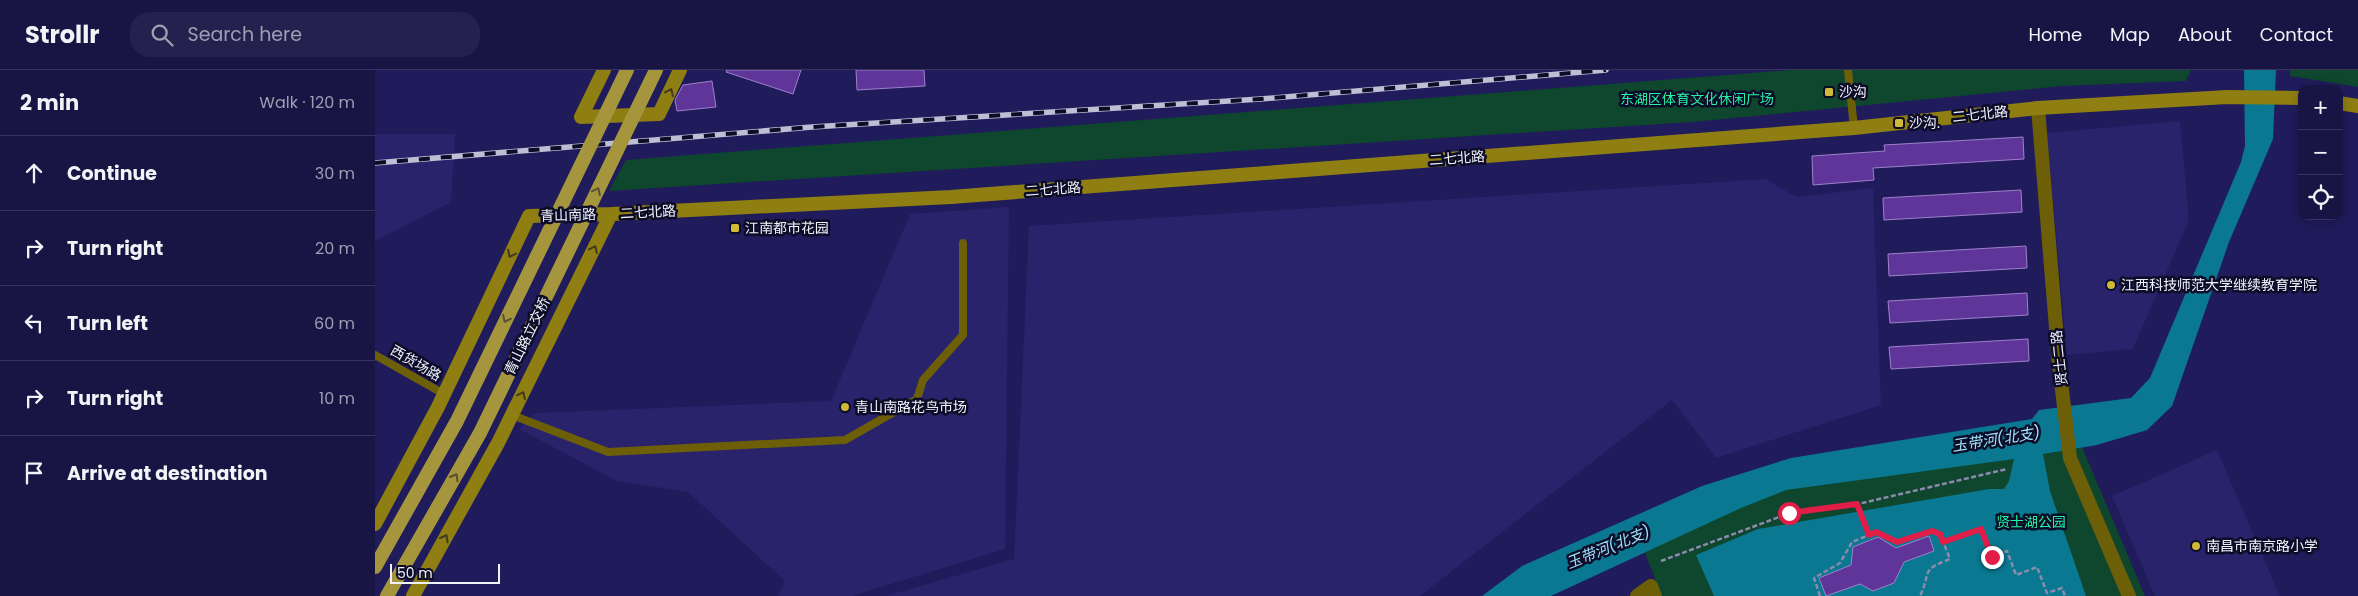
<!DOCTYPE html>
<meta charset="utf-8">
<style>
body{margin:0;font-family:Poppins,"Noto Sans SC",sans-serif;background:#25214f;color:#f1f3f6}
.controls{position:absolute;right:15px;top:15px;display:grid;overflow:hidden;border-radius:10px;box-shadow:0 2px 12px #0003}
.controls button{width:45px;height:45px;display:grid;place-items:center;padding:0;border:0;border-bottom:1px solid #36335d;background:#181444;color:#f1f3f6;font:25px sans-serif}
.scale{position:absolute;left:15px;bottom:12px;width:110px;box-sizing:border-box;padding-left:5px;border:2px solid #f0f2fa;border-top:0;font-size:14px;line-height:18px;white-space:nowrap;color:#f0f2fa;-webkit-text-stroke:4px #0d0c28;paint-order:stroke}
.stop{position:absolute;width:15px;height:15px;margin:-11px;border:4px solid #e11d48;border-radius:50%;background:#fff}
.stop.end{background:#e11d48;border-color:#fff;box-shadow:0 1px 5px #0008}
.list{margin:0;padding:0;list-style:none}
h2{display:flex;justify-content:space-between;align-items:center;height:65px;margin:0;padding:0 20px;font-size:21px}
h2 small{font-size:16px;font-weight:400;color:#9f9eb2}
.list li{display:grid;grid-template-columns:32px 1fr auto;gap:15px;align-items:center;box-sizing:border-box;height:75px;padding:0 20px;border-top:1px solid #36335d}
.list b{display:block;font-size:19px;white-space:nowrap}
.list em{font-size:16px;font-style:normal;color:#9f9eb2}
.icon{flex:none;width:28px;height:28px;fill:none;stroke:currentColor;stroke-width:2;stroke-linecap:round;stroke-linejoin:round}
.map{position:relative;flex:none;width:1983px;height:526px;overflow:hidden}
header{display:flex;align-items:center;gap:30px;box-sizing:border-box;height:70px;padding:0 25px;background:#181444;border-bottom:1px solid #36335d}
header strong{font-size:24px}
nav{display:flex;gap:28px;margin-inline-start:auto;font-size:18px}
.search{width:350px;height:45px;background:#25214f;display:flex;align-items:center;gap:12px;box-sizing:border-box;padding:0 18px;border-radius:20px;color:#9f9eb2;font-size:19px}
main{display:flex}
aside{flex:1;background:#181444}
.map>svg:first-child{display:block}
.built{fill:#28236a}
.green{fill:#0f462e}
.water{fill:#0a7891}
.building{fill:#60359a;stroke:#9c82cc}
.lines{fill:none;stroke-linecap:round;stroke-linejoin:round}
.path{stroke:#8c8bae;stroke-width:2.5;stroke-dasharray:5 2.5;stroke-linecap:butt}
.service{stroke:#6c5f08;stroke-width:8}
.minor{stroke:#6c5f08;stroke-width:14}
.tertiary{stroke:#6c5f08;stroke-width:14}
.secondary{stroke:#8f7e11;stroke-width:14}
.rail-casing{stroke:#bebed4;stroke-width:5.5}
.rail{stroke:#0d0c28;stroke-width:4;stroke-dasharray:11;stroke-linecap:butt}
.primary-bridge{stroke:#a5963d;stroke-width:14}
.oneway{stroke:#413a1f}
.oneway2{stroke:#595132}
.route{stroke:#e11d48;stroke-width:6}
.poi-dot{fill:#ceb938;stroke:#0d0c28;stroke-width:2}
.labels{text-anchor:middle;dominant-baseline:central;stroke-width:5;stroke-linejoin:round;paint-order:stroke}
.poi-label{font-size:14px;fill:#f0f2fa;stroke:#0d0c28;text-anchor:start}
.park-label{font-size:14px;fill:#24f2a2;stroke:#0d0c28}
.street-label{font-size:14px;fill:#f0f2fa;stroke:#0d0c28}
.water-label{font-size:15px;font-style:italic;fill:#9de1f7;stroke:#0d0c28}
</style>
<header>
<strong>Strollr</strong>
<div class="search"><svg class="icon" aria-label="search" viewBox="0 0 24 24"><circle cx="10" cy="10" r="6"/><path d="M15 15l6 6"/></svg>Search here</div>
<nav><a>Home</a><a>Map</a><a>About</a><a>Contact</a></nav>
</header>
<main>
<aside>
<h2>2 min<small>Walk · 120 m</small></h2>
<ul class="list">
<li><svg class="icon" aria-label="ahead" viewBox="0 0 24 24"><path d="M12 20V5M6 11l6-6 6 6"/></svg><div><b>Continue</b></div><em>30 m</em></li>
<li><svg class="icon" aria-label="right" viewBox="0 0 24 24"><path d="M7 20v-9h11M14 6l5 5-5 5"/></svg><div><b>Turn right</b></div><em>20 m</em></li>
<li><svg class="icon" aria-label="left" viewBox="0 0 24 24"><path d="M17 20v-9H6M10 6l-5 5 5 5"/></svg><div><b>Turn left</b></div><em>60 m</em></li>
<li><svg class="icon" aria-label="right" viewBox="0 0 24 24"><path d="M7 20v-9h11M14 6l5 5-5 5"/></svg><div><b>Turn right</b></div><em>10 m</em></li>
<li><svg class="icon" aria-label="arrive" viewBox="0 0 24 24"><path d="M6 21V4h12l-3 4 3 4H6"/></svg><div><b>Arrive at destination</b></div></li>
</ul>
</aside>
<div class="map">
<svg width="1983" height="526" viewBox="0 0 1983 526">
<rect width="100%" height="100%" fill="#201b5b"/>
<path class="built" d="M1805,51L1814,150L1758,279L1692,285L1672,63Z
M0,64H80L76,132L0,171Z
M1391,109L1421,127L1498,118L1506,335L1341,388L1297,330L1045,526H511L639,489L654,156Z
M634,137L630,479L477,526H403L410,511L313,422L242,411L144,359L159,343L456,331L535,144Z
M1842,380L1905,526H1780L1737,426Z"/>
<path class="green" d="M1416,0H1816L1811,11L1687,16L1317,52L234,121L251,90Z
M1915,0H1983V17L1915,6Z
M1704,370L1770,526H1287L1268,478L1411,417Z"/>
<path class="water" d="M1869,0H1901L1898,69L1854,172L1797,336L1772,360L1722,375L1668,384L1675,421L1711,526H1339L1321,485L1383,459L1614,419H1629L1634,411L1639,389L1411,420L1366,438L1176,526H1107L1147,496L1327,416L1416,388L1657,349L1664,340L1756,328L1775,308L1866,92L1870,76Z"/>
<path class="building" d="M352,0H426L418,24L351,2Z
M481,0H549L550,16L482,20Z
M337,11L341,37L302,41L300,30L308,15Z
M1648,67L1649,89L1498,98L1499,110L1438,115L1437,86L1510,81L1509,75Z
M1646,120L1647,142L1509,150L1508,128Z
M1651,176L1652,198L1514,206L1513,184Z
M1652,223L1653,245L1515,253L1513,231Z
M1653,269L1654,291L1516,299L1514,277Z
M1554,466L1559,481L1529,492L1519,513L1498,521L1485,514L1451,526L1444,508L1476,495L1478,477L1503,467L1521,478Z"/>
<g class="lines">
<path class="path" d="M1483,434L1494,465
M1569,472L1606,459L1617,487L1632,481L1641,505L1662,497L1672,523L1687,518L1690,526
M1286,491L1415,443L1483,434L1632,399
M1445,526L1439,508L1465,493L1477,472L1501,462L1522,472L1557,461L1565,464L1575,489C1544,501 1557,501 1545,526"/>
<path class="service" d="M1473,0L1479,58
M0,285L69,324
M137,345L233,382L470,370L542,329L548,310L588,265V173"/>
<path class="minor" d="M1663,38L1684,294L1695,388"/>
<path class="tertiary" d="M1695,388L1754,526
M1262,526L1276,516L1280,526"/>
<path class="secondary" d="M229,0L206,47L284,44L305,0
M1964,33L1983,36
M236,144L576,127L1479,58L1663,38L1852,27L1927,28
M0,454L63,337L154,146L236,144L123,373L38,526"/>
<g class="rail-casing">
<path id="rail" d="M0,93L437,57L886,29L1231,0"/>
</g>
<use href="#rail" class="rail"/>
<path class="primary-bridge" d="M0,497L82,351L252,0
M12,526L105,363L281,0"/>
</g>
<defs><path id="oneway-chevron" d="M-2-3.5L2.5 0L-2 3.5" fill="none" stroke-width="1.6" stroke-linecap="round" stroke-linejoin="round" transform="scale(1.25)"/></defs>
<g class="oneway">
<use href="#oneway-chevron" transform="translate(295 22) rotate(-65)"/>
<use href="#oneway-chevron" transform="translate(219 179) rotate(-64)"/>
<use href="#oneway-chevron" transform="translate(136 184) rotate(116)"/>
<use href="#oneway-chevron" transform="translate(147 325) rotate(-64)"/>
<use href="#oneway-chevron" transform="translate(70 468) rotate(-61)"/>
</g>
<g class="oneway2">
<use href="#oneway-chevron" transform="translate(222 121) rotate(-64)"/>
<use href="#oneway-chevron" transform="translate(131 249) rotate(116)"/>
<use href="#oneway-chevron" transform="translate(80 407) rotate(-60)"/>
</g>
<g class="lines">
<path class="route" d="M1414,443L1482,434L1494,465L1501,462L1522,472L1557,461L1565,464L1568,472L1606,459L1617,487"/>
</g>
<g class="poi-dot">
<rect x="1449" y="17" width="10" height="10" rx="2.5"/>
<rect x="1519" y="48" width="10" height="10" rx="2.5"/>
<rect x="355" y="153" width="10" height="10" rx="2.5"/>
<circle cx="1736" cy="215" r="5"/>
<circle cx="470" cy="337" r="5"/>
<circle cx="1821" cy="476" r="5"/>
</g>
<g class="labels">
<g class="poi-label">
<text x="1464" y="22">沙沟</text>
<text x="1534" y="53">沙沟.</text>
<text x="370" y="158">江南都市花园</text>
<text x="1746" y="215">江西科技师范大学继续教育学院</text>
<text x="480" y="337">青山南路花鸟市场</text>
<text x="1831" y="476">南昌市南京路小学</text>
</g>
<g class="park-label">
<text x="1322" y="29">东湖区体育文化休闲广场</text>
<text x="1656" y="452">贤士湖公园</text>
</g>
<g class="street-label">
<text transform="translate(1605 44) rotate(-6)">二七北路</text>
<text transform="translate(1082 88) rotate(-4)">二七北路</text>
<text transform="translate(678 119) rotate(-4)">二七北路</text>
<text transform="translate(273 142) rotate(-3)">二七北路</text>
<text transform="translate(193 145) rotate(-2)">青山南路</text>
<text transform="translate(152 266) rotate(-64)">青山路立交桥</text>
<text transform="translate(1684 288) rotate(-96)">贤士二路</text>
<text transform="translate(41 293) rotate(30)">西货场路</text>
</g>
<g class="water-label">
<text transform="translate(1621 369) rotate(-9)">玉带河(北支)</text>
<text transform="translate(1233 477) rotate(-22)">玉带河(北支)</text>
</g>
</g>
</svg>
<div class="controls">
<button>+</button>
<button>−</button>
<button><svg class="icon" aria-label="locate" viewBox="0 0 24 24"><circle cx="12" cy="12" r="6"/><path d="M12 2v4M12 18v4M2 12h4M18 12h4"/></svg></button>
</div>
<div class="scale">50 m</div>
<div class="stop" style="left:1414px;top:443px"></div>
<div class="stop end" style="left:1617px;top:487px"></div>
</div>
</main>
